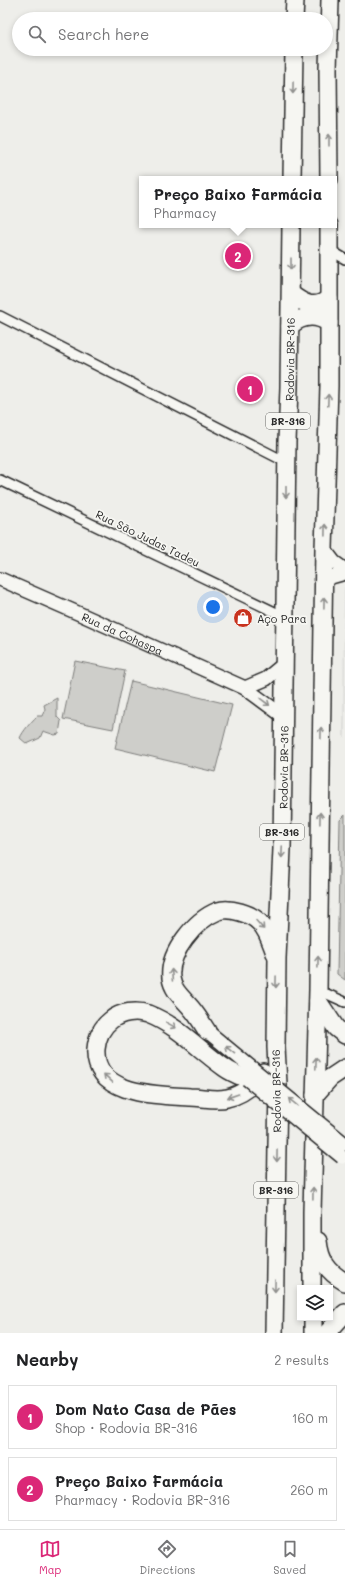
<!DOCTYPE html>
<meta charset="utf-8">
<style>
body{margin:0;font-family:Mali,sans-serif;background:#f6f6f6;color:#202124}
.controls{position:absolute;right:12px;bottom:12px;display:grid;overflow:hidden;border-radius:0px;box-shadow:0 2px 6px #0003}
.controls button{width:36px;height:36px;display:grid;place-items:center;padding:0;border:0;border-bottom:1px solid #e0e0e0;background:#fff;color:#202124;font:20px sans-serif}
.you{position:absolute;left:213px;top:607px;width:14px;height:14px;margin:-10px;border:3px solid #fff;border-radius:50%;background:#1a73e8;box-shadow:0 0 0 6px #1a73e833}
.badge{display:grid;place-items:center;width:26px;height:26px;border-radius:50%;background:#db2777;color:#fff;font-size:13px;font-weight:700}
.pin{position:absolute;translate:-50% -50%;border:2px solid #fff;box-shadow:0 1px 4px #0006}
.popup{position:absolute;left:139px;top:176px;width:198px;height:52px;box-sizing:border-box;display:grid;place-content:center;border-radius:0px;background:#fff;filter:drop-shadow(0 1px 3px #0005);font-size:13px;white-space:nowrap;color:#757577}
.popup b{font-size:15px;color:#202124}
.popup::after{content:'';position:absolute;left:50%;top:100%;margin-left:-8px;border:8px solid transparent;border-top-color:#fff}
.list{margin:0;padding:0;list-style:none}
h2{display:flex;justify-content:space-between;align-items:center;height:52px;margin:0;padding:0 16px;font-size:17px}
h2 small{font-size:13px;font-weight:400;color:#757577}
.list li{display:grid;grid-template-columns:26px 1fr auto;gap:12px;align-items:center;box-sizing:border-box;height:64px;margin:0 8px 8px;padding:0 8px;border:1px solid #e0e0e0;border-radius:0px}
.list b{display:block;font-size:15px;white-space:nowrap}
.list p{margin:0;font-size:13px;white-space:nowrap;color:#757577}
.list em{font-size:13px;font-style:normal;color:#757577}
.icon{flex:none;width:22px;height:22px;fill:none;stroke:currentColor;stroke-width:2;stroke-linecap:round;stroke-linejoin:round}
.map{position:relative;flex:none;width:345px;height:1333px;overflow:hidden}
.search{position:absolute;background:#fff;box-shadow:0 2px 6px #0003;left:12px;right:12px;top:12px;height:44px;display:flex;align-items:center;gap:10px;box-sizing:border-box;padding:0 14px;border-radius:22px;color:#757577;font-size:15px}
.sheet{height:196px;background:#fff}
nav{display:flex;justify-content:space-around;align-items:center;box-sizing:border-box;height:56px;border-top:1px solid #e0e0e0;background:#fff;font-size:11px;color:#757577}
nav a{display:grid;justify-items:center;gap:2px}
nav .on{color:#db2777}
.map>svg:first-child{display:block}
.built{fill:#dededb}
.green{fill:#cececa;stroke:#7c7c7a}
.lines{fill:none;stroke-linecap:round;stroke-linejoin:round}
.street-casing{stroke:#2b2b2b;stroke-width:12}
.secondary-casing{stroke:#2b2b2b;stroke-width:16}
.highway-casing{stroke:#2b2b2b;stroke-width:20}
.street{stroke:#f6f6f2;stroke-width:9}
.secondary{stroke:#f6f6f2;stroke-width:13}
.highway{stroke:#f6f6f2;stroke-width:17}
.secondary-bridge-casing{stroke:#2b2b2b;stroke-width:16;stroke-linecap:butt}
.secondary-bridge{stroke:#f6f6f2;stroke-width:13}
.oneway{stroke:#90908e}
.labels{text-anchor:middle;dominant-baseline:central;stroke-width:3.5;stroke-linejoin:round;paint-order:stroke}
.shield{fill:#f6f6f2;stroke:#686867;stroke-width:1}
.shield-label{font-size:10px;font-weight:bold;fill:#2b2b2b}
.street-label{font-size:11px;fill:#2b2b2b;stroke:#f6f6f2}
.poi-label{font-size:11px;fill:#2b2b2b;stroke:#f6f6f2;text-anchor:start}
</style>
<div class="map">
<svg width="345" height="1333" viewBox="0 0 345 1333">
<rect width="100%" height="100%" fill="#eeeeea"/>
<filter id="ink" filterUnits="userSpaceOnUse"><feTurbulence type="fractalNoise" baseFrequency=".025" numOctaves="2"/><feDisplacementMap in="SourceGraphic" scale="8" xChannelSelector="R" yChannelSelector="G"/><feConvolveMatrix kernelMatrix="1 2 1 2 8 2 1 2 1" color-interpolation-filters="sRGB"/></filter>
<g filter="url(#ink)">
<path class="built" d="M344,588H345V737L343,736Z"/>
<path class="green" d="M75,661L125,671L113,729L63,719Z
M131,681L232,705L215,772L115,748Z
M57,698V717L61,721L59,734L55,735L43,731L40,738L27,744L20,738C23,731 31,722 37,716H42L45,709L44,705Z
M345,815V980L337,974L340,820Z"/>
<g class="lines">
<g class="street-casing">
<path id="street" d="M330,250L345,259
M0,316L286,462
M0,480L285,617
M318,990L345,1002"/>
</g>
<g class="secondary-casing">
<g id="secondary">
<path d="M324,549L334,562L345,570"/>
<path id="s1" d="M0,579L80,614L245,688L283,716"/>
<path d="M324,583L331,577L345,573"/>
<path d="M245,688L266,679L284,664"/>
<path d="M207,1031L253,1069"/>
</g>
</g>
<g class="highway-casing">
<g id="highway">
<path d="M294,19L295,0"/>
<path d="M292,179L294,49"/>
<path d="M329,179L328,69L330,0"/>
<path d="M291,294C304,304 315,310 329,298"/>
<path d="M290,326C302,315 316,314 329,323"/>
<path d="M318,1001L336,1028L345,1035"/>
<path d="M207,1031C203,1025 199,1018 195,1013C187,1001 173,993 171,978C168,953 195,920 218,911C230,907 252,914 260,923C268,931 271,943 275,953"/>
<path d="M247,1079C240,1076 232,1073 225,1068C199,1050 179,1026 148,1014C136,1010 121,1012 111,1020C102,1027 97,1038 96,1049C93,1096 159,1095 190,1097C201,1097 216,1101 227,1098C242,1095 254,1085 263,1072"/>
<path d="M315,1095L330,1078L345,1068"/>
<path d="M318,1241C320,1261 328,1272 345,1282"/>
<path d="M312,1288V1212L318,990L324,549L329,386V225"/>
<path d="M313,1318V1333"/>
<path id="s2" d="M274,1333L278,1084L276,1047L277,958L282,849L287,442L289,387L291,225"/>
<path d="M327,1333L345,1313"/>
</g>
</g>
<use href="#street" class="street"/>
<use href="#secondary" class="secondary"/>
<use href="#highway" class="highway"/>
<g class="secondary-bridge-casing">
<path id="secondary-bridge" d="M253,1069L345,1144
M247,1079L342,1157"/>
</g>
<use href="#secondary-bridge" class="secondary-bridge"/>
</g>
<defs><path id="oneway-shaft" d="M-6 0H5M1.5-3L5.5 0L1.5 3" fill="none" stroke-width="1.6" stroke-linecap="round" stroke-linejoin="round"/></defs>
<g class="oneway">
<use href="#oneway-shaft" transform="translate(293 88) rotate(91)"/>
<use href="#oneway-shaft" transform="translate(329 140) rotate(-90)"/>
<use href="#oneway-shaft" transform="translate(291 264) rotate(90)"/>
<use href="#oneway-shaft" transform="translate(328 400) rotate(-88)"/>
<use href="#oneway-shaft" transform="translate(286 492) rotate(90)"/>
<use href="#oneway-shaft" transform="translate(325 530) rotate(-89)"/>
<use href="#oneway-shaft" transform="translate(324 603) rotate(-89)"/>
<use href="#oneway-shaft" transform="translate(265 702) rotate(37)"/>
<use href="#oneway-shaft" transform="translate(321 733) rotate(-89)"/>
<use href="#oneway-shaft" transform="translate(320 818) rotate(-89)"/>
<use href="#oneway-shaft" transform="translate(282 852) rotate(92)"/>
<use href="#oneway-shaft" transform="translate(260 925) rotate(48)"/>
<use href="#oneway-shaft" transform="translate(318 962) rotate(-89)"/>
<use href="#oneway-shaft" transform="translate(172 975) rotate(-94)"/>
<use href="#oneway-shaft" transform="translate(276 982) rotate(91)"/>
<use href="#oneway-shaft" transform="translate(171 1025) rotate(29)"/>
<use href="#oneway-shaft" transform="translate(230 1050) rotate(-141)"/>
<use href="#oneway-shaft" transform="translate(316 1063) rotate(-88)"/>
<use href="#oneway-shaft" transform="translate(108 1078) rotate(-137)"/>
<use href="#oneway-shaft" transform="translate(233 1096) rotate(161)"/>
<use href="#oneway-shaft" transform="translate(293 1102) rotate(-141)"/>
<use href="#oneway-shaft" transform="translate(277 1156) rotate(91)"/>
<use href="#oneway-shaft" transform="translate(313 1193) rotate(-89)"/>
<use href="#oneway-shaft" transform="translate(275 1286) rotate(91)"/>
</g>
</g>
<defs>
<g id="shop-disc" transform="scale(1)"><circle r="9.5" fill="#c8321e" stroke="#f6f6f2"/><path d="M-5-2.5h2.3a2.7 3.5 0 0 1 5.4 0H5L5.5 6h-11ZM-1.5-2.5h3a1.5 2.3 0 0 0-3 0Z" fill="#fff"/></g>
</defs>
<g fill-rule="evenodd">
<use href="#shop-disc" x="243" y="618"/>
</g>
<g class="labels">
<g class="shield">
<rect x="266" y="413" width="44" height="16" rx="3"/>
<rect x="260" y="824" width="44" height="16" rx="3"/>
<rect x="254" y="1182" width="44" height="16" rx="3"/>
</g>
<g class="shield-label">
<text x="288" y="421">BR-316</text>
<text x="282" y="832">BR-316</text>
<text x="276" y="1190">BR-316</text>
</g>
<g class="street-label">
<text stroke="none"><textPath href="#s2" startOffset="974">Rodovia BR-316</textPath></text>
<text transform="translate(148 538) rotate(26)">Rua São Judas Tadeu</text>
<text stroke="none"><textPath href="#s1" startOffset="134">Rua da Cohaspa</textPath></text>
<text stroke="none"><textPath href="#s2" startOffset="566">Rodovia BR-316</textPath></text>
<text transform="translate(276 1091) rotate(-91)">Rodovia BR-316</text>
</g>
<g class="poi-label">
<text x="257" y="618">Aço Para</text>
</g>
</g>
</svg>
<div class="controls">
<button><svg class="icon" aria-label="layers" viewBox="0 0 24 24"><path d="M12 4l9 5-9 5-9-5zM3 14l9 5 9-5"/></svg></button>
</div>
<div class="you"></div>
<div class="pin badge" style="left:250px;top:389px">1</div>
<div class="pin badge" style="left:238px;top:256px">2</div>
<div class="popup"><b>Preço Baixo Farmácia</b>Pharmacy</div>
<div class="search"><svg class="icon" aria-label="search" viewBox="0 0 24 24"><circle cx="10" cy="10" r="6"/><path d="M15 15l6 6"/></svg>Search here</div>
</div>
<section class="sheet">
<h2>Nearby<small>2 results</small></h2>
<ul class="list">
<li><span class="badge">1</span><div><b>Dom Nato Casa de Pães</b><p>Shop · Rodovia BR-316</p></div><em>160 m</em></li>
<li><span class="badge">2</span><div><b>Preço Baixo Farmácia</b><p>Pharmacy · Rodovia BR-316</p></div><em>260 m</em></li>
</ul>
</section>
<nav>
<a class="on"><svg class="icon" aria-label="map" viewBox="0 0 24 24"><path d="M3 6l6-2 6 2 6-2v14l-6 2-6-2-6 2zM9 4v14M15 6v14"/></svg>Map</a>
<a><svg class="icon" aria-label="directions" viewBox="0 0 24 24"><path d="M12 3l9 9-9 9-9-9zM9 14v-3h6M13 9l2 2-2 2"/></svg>Directions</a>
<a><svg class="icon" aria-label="saved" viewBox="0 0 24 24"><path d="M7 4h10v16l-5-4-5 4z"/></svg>Saved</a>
</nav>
